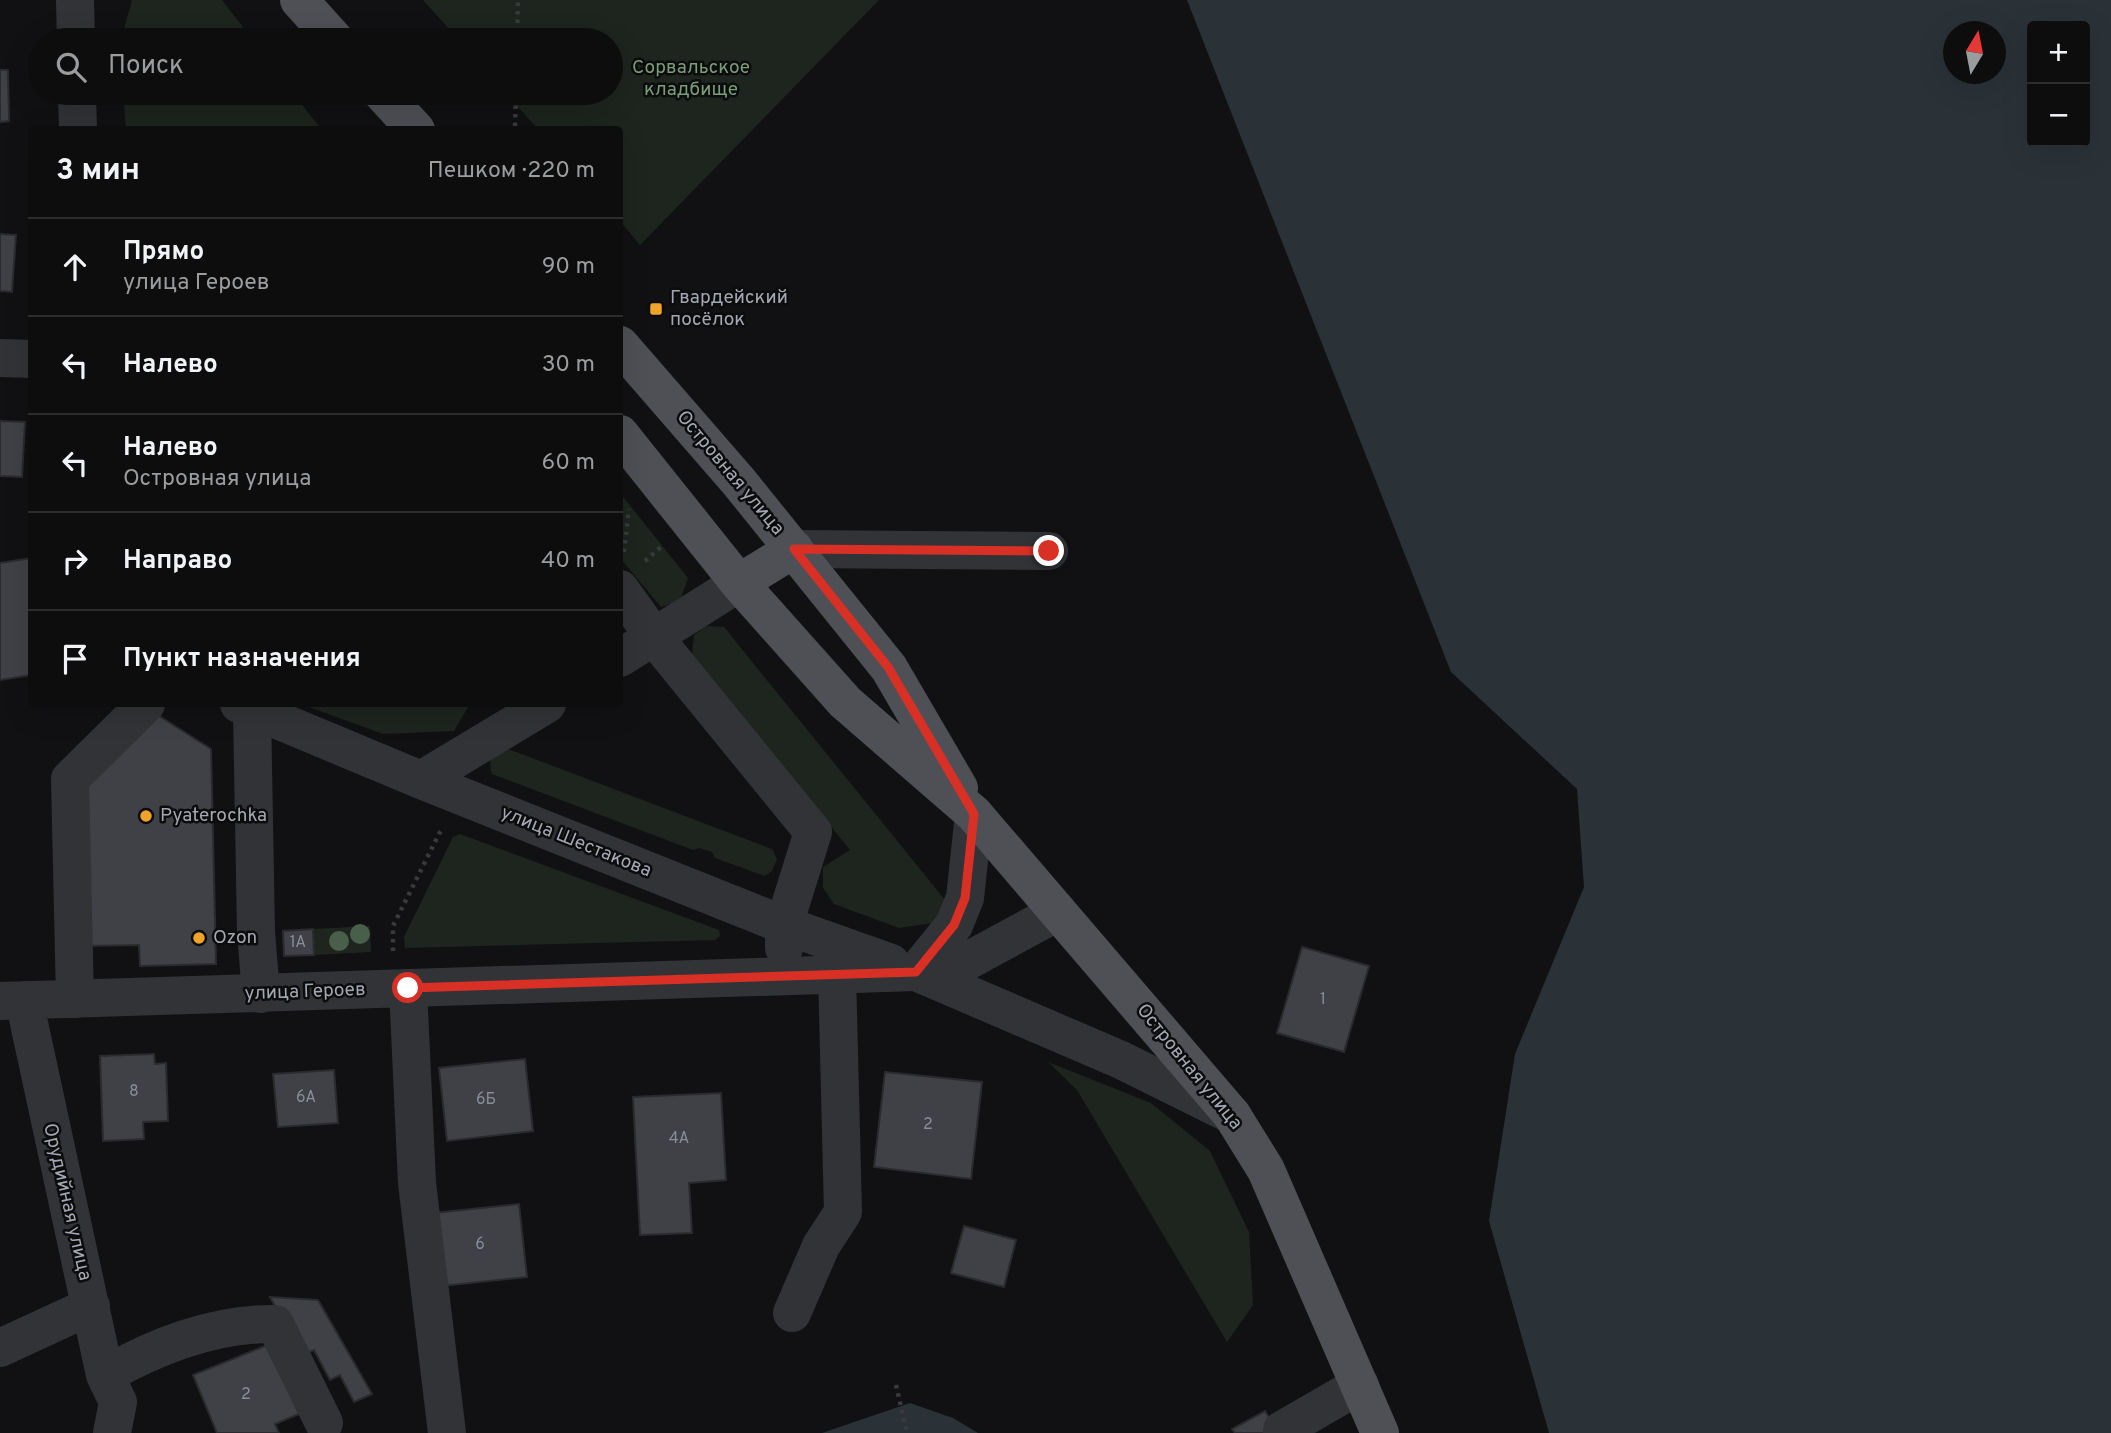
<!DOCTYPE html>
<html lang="ru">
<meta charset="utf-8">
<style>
body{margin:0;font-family:Overpass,sans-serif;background:#161617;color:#f1f3f6}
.controls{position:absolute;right:21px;top:21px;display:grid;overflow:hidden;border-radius:7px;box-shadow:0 7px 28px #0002}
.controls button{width:63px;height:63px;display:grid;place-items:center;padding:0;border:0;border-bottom:2px solid #2d2d2e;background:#0d0d0e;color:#f1f3f6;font:35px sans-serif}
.compass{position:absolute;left:1943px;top:21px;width:63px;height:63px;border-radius:50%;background:#0d0d0e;box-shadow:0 7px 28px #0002;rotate:10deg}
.stop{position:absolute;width:21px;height:21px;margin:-16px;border:5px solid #d93025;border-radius:50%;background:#fff}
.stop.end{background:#d93025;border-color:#fff;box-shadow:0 2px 7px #0008}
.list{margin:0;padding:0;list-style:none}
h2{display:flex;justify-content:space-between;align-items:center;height:91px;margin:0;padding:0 28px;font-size:30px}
h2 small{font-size:23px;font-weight:400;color:#9a9c9e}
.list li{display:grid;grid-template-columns:46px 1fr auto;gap:21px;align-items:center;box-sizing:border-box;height:98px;padding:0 28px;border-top:2px solid #2d2d2e}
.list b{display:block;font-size:26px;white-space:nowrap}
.list p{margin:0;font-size:23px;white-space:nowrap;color:#9a9c9e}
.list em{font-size:23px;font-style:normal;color:#9a9c9e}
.icon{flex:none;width:38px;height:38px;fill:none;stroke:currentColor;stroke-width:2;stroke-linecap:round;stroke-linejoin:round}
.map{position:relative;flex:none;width:2111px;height:1433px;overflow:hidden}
.search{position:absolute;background:#0d0d0e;box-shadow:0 7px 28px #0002;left:28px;top:28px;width:595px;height:77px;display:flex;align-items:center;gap:18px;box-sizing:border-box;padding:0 24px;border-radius:38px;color:#9a9c9e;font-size:26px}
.panel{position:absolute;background:#0d0d0e;box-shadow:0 7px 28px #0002;left:28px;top:126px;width:595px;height:581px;border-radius:7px}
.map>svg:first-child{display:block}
.green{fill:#1d251e}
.water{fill:#2a3238;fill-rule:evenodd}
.building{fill:#404146;stroke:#2b2b2f;stroke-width:2}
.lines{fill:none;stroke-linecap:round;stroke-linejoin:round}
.path{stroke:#383a3e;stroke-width:4.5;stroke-dasharray:3.5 5;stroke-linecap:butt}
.minor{stroke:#323337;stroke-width:38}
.major{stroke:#4e5056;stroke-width:38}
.tree{fill:#4a5f4b}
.route{stroke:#d93025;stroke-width:9}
.poi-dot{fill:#f0a32b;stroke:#0c0c0d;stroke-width:2.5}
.labels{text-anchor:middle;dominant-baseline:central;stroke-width:5;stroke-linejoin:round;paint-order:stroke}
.number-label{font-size:16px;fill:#8a8e98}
.park-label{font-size:19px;fill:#799e79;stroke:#0c0c0d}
.poi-label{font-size:19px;fill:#a2a8b3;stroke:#0c0c0d;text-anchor:start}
.street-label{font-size:19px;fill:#a2a8b3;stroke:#0c0c0d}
</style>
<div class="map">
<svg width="2111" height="1433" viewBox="0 0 2111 1433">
<rect width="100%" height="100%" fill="#111113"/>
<path class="green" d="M132,0H222L253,40H121Z
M423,0H879L640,245L620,221V130L538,129L505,93H611V40H459Z
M123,93H293L321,129H126Z
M620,493L688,578L680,601L661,607L620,558Z
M706,626L724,627L950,906L933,923L899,928L834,904L823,888V867L850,850L692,655L694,635Z
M301,704H470L454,731L383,734Z
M503,747L772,849L777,859L772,871L765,876L715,858L712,852L699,848L693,850L492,774C488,760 491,753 503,747Z
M460,834L719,930L720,936L715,940L405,948L404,937L453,837Z
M370,926L371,952L314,955L313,929Z
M1048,1062L1151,1103L1210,1151L1249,1232L1253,1305L1227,1342L1077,1090Z"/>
<path class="water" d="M1187,0H2111V1433H1549L1489,1221L1515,1054L1584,887L1577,789L1451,672ZM2032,26H2085V142H2032ZM1954,32H1996V74H1954Z
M910,1403L953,1418L978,1433H822Z"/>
<path class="building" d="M0,70H8L9,121L0,122Z
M0,234L16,235L12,292L0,291Z
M0,421L25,422L22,477L0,476Z
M32,558V675L0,680V563Z
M153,712L211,749L216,964L140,966L139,945L85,946L80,784Z
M313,929L314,955L284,956L283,931Z
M1302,947L1369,966L1344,1052L1277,1033Z
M154,1054L155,1064L166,1063L168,1121L143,1122L144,1139L103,1141L100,1056Z
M525,1059L533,1131L447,1141L439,1068Z
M334,1070L338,1123L278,1127L273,1074Z
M885,1072L982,1082L971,1179L874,1167Z
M721,1093L726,1180L689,1183L692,1233L640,1235L633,1097Z
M519,1204L527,1277L442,1286L434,1213Z
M964,1226L1016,1240L1004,1287L951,1273Z
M270,1297L318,1300L372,1394L354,1402L340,1375L330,1380L314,1350L302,1355Z
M270,1344L299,1414L275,1424L279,1433H217L193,1375Z
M1265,1411L1278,1433H1235L1232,1429Z"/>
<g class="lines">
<path class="path" d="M517,40L518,0
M515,126L516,93
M624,552L629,509
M645,561L662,546
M393,951V926L442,828
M896,1385L907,1433"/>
<path class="minor" d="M75,0L76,40
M77,93L78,130
M0,358L32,359
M794,549L1049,551
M620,589L654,637L813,832L784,925V948
M620,658L739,583
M239,704L421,780L784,925L891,963
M252,710L256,932L261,994
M421,780L547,704
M974,814L965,898L954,925L916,972L1121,1060L1232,1115
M408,988L417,1183L447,1433
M75,999L70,779L146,704
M24,1000L105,1375L118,1402L112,1433
M0,1001L916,972L960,965L1058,912
M792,1313L821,1246L843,1212L837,973
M0,1348L91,1306
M105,1375C156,1346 216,1323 275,1324L324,1423
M1282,1430L1360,1385"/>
<path class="major" d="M299,0L335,40
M382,93L416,130
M620,345L739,482L889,668L959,788
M620,434L739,583L845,702L974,814L1232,1115L1266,1170L1380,1433
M739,583L794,549"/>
</g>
<g class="tree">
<circle cx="360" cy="934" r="10"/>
<circle cx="339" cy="941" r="10"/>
</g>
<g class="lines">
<path class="route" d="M408,988L916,972L954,925L965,898L974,814L888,667L794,549L1049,551"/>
</g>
<g class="poi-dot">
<rect x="649" y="302" width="14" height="14" rx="3.5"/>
<circle cx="146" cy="816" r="7"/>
<circle cx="199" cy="938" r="7"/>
</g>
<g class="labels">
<g class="number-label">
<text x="298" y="943">1А</text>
<text x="1323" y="1000">1</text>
<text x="134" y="1092">8</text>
<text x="306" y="1098">6А</text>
<text x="486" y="1100">6Б</text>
<text x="928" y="1125">2</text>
<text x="679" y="1139">4А</text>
<text x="480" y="1245">6</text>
<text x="246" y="1395">2</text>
</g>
<g class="park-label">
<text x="691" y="68">Сорвальское<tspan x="691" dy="22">кладбище</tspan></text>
</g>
<g class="poi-label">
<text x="670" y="298">Гвардейский<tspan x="670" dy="22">посёлок</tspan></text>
<text x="160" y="816">Pyaterochka</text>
<text x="213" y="938">Ozon</text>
</g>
<g class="street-label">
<text transform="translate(730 473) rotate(50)">Островная улица</text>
<text transform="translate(576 842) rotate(22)">улица Шестакова</text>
<text transform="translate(305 992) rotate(-2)">улица Героев</text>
<text transform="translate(1189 1067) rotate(51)">Островная улица</text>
<text transform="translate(67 1202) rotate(77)">Орудийная улица</text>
</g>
</g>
</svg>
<div class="controls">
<button>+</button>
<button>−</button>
</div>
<svg class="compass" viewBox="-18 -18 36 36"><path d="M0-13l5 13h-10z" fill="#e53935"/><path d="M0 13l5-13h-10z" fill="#9a9c9e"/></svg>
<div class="stop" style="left:408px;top:988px"></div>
<div class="stop end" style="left:1049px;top:551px"></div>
<div class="search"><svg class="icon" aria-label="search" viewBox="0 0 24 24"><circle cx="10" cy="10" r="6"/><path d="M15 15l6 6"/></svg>Поиск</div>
<section class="panel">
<h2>3 мин<small>Пешком · 220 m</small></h2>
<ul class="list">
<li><svg class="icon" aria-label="ahead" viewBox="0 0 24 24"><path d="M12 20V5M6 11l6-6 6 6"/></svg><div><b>Прямо</b><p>улица Героев</p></div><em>90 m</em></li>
<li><svg class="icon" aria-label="left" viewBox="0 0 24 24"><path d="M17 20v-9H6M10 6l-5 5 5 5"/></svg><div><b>Налево</b></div><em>30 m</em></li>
<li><svg class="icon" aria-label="left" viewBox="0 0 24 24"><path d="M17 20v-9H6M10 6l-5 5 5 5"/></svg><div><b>Налево</b><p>Островная улица</p></div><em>60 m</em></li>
<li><svg class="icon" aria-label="right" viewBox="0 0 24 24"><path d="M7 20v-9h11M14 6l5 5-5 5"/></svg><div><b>Направо</b></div><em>40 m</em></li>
<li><svg class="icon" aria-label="arrive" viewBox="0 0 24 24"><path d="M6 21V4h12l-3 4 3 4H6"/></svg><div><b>Пункт назначения</b></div></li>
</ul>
</section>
</div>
